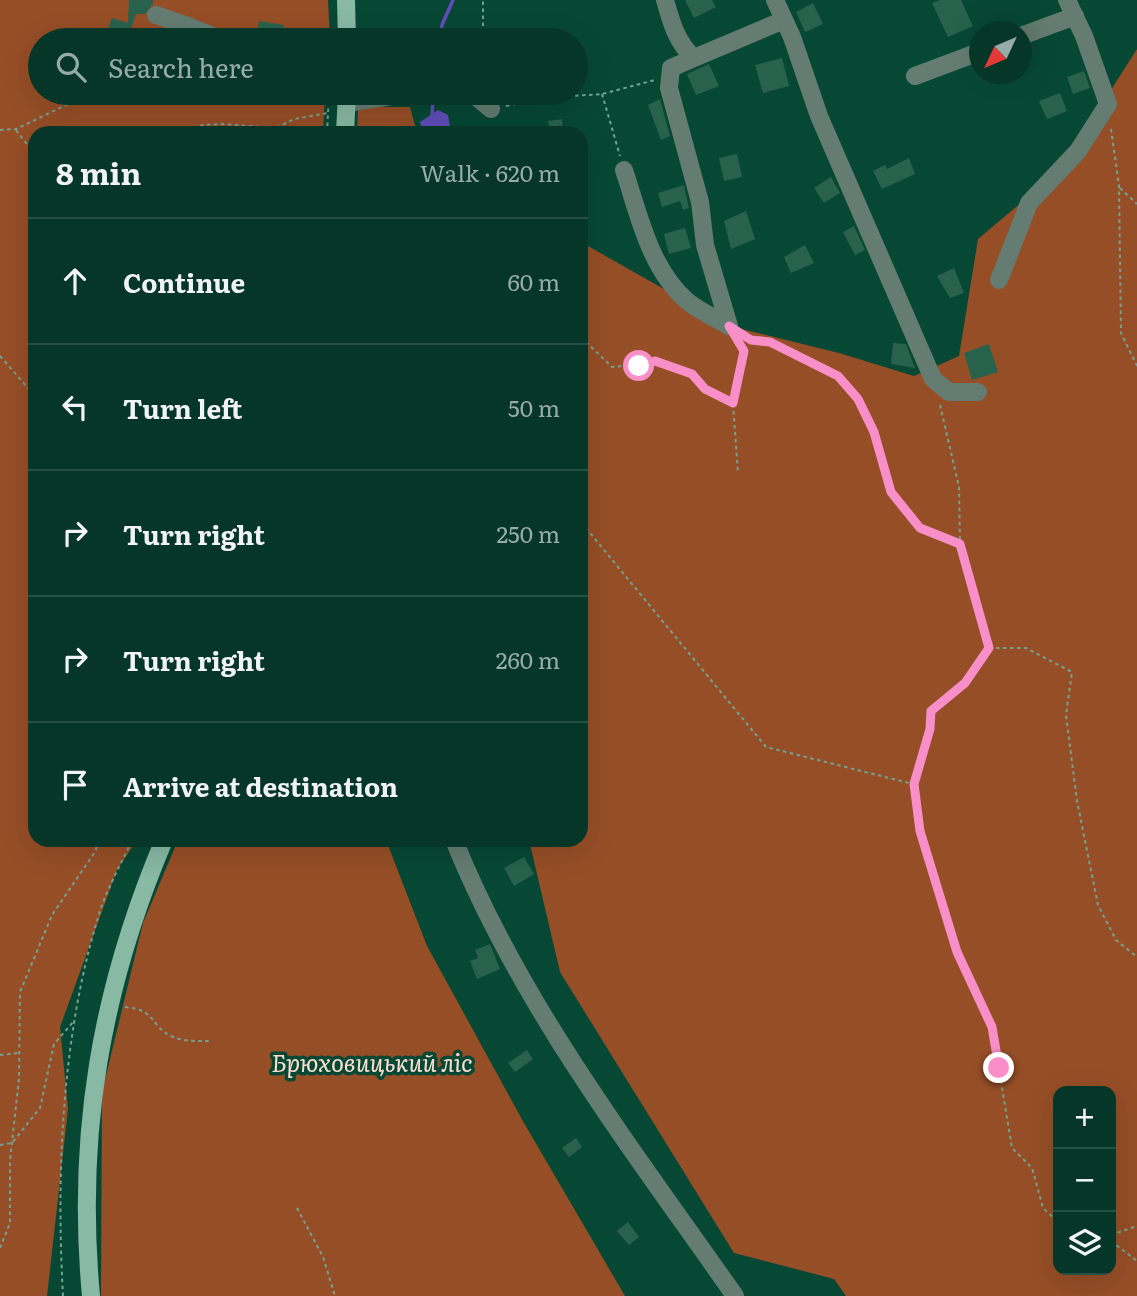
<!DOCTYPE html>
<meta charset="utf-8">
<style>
body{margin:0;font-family:Literata,serif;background:#134134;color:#f1f3f6}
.controls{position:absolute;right:21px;bottom:21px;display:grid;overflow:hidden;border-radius:14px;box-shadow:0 7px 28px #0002}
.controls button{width:63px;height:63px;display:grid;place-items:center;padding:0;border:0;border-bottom:2px solid #265045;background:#053628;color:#f1f3f6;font:35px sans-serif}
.compass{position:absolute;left:969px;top:21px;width:63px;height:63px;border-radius:50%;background:#053628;box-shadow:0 7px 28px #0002;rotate:226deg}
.stop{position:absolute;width:21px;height:21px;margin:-16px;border:5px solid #f98fc9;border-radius:50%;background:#fff}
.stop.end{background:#f98fc9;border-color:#fff;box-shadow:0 2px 7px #0008}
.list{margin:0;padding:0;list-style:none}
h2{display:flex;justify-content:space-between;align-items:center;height:91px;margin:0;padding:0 28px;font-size:30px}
h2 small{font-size:23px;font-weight:400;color:#97aba8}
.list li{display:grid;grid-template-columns:46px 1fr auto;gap:21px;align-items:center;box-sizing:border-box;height:126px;padding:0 28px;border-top:2px solid #265045}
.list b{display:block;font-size:26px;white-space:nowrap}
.list em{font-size:23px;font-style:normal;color:#97aba8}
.icon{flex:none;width:38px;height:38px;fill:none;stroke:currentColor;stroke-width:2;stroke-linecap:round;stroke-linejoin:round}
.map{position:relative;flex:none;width:1137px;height:1296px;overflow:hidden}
.search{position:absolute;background:#053628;box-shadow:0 7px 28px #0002;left:28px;top:28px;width:560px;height:77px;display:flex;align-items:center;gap:18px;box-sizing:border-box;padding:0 24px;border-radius:38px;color:#97aba8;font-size:26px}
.panel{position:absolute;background:#053628;box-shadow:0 7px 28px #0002;left:28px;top:126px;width:560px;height:721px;border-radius:21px}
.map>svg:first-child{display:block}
.green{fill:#964e26;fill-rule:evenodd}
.water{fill:#604db8}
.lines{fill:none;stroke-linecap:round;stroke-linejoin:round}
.stream{stroke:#604db8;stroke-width:3.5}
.building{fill:#28624d}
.path{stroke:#74a292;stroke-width:2;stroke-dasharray:3.5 3.5;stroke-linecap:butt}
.minor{stroke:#647c71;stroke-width:18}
.major{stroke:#88b9a4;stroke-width:18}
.route{stroke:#f98fc9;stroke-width:9}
.labels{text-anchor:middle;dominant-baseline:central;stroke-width:7;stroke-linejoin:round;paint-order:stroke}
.park-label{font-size:24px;font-style:italic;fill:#fbddcf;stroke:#074835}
</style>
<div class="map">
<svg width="1137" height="1296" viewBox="0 0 1137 1296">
<rect width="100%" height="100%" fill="#074835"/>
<path class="green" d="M0,0H328L330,40H40V93H325L323,133H35V840H137L117,870L60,1027L68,1109L47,1296H0Z
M1137,49V1296H846L834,1279L734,1253L560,972L529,840H581V242L729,326L839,353L914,376L959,356L978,239L1060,170ZM1058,1091H1111V1270H1058Z
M358,107H410L417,133H357Z
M178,840H386L427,946L524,1123L625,1296H101L102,1092L143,923Z"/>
<path class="water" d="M438,110L448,115L451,133H423L420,122Z"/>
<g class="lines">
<path class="stream" d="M440,40L442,25L453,0
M432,117L433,97"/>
</g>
<path class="building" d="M129,0H153V4L145,14H136L127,40H104L112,18L128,23Z
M685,0H712L716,7L694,18Z
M940,0H961L973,26L948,37L932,3Z
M813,3L823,24L805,32L796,12Z
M259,21L284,25L281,40H256Z
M782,58L789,86L763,93L755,65Z
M709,64L719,86L696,95L687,74Z
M1084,71L1090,88L1073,94L1067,77Z
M1060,93L1067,111L1047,119L1039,101Z
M660,99L670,136L661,140L648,105Z
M562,119L563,131L550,132L548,121Z
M737,154L742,177L724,181L719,158Z
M909,158L915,174L882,189L873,171L885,165L887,169Z
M831,177L840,193L824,203L814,188Z
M684,185L689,208L683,210L680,201L662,207L658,193Z
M746,211L755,239L731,249L724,221Z
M854,226L865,250L855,255L843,232Z
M685,228L691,248L669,254L664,234Z
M805,245L814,263L791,273L784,257Z
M954,268L964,293L950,298L937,276Z
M893,343L906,344L915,368L891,364Z
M989,344L998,372L972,380L964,353Z
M524,857L534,874L514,886L504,868Z
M490,944L500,969L477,979L470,961L478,958L475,950Z
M527,1050L533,1059L515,1072L508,1063Z
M576,1138L582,1147L569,1157L562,1148Z
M628,1222L639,1237L629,1245L617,1231Z"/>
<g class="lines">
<path class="path" d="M483,40V0
M602,94L620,156
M506,106L543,98L602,94L655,80
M1111,129L1119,186L1121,333L1137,366
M0,130L16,129L91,93
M16,130L26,143L35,146
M188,133L202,125L223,124L276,128L294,119L328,113
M327,133L329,93
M1120,188L1137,204
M742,334C752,341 761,339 772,343C792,351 823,364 839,378C885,418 873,488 919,527C929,535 947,539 959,543
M581,337L612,367L662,362L692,374L705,389L732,403L744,351L737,338
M0,356L35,396
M733,404L738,473
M940,405L959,487L960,543L988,648L965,683L931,711L930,729L914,784L920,831L957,952L992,1027L1012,1148L1032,1168L1043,1208L1058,1222
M586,528L766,747L913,784
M989,648H1026L1072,672L1066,715L1077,801L1098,905L1116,940L1137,957
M125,1007C157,1010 149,1025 171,1036C183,1042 198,1041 211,1041
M0,1055L18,1053
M0,1145L12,1143L40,1108L54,1044L74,1021
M297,1208L323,1257L335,1296
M1111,1235L1137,1226
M1111,1241L1137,1261
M0,1248L10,1223V1161L19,1078L20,992L52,915L95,852L99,840
M63,1296C56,1170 62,1029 101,908C109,885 122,862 132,840"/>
<path class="minor" d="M665,0C671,22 677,43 694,58L784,20
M775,0L792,37L819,116L933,379L949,392H978
M156,15L188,26
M1021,36L1075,16
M162,40L188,26L223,40
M694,58L671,68L669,88L700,202L705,245L729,326
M915,76L979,52
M434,93L474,95L491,109
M346,103L411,93
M624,170C639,215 650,269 687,301C699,311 715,318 729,326
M999,280L1029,203L1078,151L1108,104L1084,36L1067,0
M454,840C521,1006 633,1150 735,1296"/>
<path class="major" d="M346,0L347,40
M345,133L347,93
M91,1296C76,1134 101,989 164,840"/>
</g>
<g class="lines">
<path class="route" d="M639,366L655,361L692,374L705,389L733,403L744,351L729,326L751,340L770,342L838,376L858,399L874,432L891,492L920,528L960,544L989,648L965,683L931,711L930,729L914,784L920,831L957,952L992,1027L999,1068"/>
</g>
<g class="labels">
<g class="park-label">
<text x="372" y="1061">Брюховицький ліс</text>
</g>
</g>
</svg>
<div class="controls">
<button>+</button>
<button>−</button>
<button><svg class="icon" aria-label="layers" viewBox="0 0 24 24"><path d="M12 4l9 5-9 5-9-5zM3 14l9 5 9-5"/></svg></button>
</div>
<svg class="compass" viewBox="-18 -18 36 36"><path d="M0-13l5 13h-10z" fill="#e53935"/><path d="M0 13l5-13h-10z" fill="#97aba8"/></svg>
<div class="stop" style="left:639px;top:366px"></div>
<div class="stop end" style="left:999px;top:1068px"></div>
<div class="search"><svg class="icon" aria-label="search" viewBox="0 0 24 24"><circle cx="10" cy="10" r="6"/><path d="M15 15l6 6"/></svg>Search here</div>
<section class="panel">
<h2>8 min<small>Walk · 620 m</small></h2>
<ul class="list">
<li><svg class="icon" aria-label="ahead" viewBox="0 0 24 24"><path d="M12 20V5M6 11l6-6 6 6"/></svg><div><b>Continue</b></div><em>60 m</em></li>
<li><svg class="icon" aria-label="left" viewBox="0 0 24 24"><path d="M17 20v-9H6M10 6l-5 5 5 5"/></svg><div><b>Turn left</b></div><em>50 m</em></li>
<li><svg class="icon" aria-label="right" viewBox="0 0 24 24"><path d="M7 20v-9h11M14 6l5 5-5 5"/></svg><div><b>Turn right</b></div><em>250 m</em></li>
<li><svg class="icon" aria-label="right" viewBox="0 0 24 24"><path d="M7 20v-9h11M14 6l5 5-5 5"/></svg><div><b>Turn right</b></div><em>260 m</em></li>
<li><svg class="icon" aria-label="arrive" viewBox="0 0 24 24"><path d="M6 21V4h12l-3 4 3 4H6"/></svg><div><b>Arrive at destination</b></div></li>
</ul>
</section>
</div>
